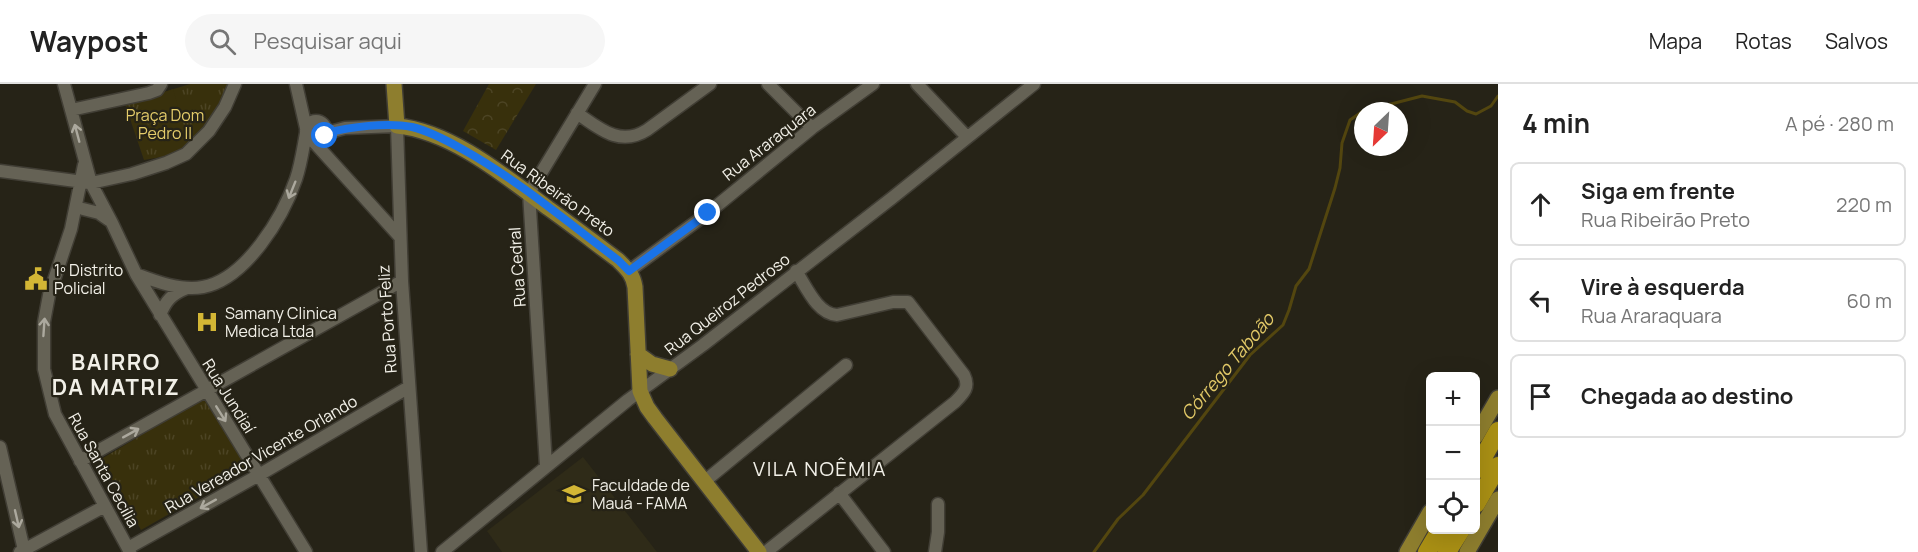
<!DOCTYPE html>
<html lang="pt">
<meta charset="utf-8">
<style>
body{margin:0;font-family:Manrope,sans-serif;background:#f6f6f6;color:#222}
.controls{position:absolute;right:18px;bottom:18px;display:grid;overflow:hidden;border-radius:9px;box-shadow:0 6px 24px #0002}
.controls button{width:54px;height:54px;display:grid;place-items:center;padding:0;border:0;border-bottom:2px solid #e0e0e0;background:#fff;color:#222;font:30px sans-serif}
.compass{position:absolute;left:1354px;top:18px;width:54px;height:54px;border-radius:50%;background:#fff;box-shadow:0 6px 24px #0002;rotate:205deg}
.stop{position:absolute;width:18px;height:18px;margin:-14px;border:4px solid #1a73e8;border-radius:50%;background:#fff}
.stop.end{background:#1a73e8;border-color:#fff;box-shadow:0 2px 6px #0008}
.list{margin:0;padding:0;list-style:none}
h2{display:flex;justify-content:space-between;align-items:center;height:78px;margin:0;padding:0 24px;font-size:26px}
h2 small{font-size:20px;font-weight:400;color:#767676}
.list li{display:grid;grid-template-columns:39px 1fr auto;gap:18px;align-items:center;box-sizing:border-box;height:84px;margin:0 12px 12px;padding:0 12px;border:2px solid #e0e0e0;border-radius:9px}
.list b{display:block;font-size:22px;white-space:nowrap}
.list p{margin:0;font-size:20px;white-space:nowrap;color:#767676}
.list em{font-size:20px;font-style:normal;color:#767676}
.icon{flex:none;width:33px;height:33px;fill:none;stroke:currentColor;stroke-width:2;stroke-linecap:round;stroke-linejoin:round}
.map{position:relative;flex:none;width:1498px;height:468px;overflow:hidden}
header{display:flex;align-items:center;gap:36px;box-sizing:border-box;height:84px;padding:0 30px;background:#fff;border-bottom:2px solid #e0e0e0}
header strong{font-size:28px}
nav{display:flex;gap:33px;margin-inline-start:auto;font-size:21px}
.search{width:420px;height:54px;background:#f6f6f6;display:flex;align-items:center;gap:15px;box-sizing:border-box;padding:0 21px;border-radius:33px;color:#767676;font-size:22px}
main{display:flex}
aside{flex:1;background:#fff}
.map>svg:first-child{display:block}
.built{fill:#2f2b18}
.forest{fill:url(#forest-crowns)}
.park{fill:url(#park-tufts)}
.garden{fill:#38300c}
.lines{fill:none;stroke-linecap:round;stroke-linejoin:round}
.stream{stroke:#53460f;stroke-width:3}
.minor-casing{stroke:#413e35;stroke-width:15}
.major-casing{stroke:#413e35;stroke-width:18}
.highway-casing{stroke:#413e35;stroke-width:21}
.minor{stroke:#656255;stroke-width:12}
.major{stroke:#8e7e2e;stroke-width:15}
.highway{stroke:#aa9014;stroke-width:18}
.oneway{stroke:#aca99e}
.route{stroke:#1a73e8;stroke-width:8}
.labels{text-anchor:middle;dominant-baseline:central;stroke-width:4.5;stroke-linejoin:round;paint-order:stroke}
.park-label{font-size:16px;fill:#e4cc6a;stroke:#262317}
.street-label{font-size:16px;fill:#f2f0e8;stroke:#262317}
.poi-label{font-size:16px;fill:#f2f0e8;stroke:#262317;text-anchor:start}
.water-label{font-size:18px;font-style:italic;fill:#e1c867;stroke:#262317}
.quarter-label{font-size:20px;letter-spacing:1.5px;fill:#f2f0e8;stroke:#262317}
.district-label{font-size:22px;font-weight:bold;letter-spacing:1.5px;fill:#f2f0e8;stroke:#262317}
</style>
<header>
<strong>Waypost</strong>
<div class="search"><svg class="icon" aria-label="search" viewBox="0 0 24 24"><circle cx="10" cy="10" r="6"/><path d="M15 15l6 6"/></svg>Pesquisar aqui</div>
<nav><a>Mapa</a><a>Rotas</a><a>Salvos</a></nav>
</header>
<main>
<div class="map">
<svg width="1498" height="468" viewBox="0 0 1498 468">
<defs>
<pattern id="forest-crowns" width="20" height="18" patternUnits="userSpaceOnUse" patternTransform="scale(1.5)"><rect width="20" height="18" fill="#38300c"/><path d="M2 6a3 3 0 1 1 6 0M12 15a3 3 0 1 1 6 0" fill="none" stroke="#4c4424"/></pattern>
<pattern id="park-tufts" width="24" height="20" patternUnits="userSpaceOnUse" patternTransform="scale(1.5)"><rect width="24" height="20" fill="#38300c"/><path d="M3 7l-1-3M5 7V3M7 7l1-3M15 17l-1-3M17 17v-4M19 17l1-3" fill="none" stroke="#4c4424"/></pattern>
</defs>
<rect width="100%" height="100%" fill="#262317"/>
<path class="built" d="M583,373L657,468H502L487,447Z"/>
<path class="forest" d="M489,0H536L496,66L463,47Z"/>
<path class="park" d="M190,0H228L223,21L178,70L144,76L125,20Z
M207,312L250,384L141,446L122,409L98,377Z"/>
<path class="garden" d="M173,5L179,26L148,40L139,18Z"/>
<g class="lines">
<path class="stream" d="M1364,27L1422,12L1455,18L1467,27L1476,30L1491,22L1498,12
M1094,468L1118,435L1143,411L1250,271L1283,241L1289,226L1296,202L1309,185L1335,104L1340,84L1342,59L1350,36L1363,27"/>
<g class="minor-casing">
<path id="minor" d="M64,0L91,99L112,139L136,190L306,468
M296,0L306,44
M768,0L812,44
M917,0L967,53
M71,26L149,9L157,6L161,0
M577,29C600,45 620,63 647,46L710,0
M306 47a10 10 0 1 1 20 0a10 10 0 1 1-20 0Z
M326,49L345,44L397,42L402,197L421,468
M313,57L400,153
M84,81L71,145L49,211L44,238V285L55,330L130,468
M0,87L91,99L132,90L166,79L186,70L209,47L225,23L235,0
M83,125L99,129L109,136
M629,187L708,129L812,44L873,0
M136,190C157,198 181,207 203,203C246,195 283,133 296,95C301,80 303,65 306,49
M160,231C166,216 172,210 187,204
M0,363L24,466
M80,377L402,197
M546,382L529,109L595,0
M705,397L846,281
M839,409L884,468
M128,464L259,391L409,303
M20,468L105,422
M442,468L628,316L703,261L892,114L1034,0
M766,468L955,318C964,309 970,303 964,291L908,218H893L837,231C817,230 806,202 796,187
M935,468L938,448V420"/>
</g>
<g class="major-casing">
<path id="major" d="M394,0L397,42C451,47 505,92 548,124C572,141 595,159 618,176C627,185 633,190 635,203L640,307L647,323L655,334L759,468
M638,270L652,280L670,285
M1476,352L1498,314
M1407,468L1430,428
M1467,468L1498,415"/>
</g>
<g class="highway-casing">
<path id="highway" d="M1476,386L1498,347
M1476,420L1498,382
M1427,468L1440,446
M1447,468L1461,446"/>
</g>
<use href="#minor" class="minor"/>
<use href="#major" class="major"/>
<use href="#highway" class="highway"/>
</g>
<defs><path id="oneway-shaft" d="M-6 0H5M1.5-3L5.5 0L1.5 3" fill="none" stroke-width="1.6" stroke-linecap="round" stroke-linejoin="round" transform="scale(1.5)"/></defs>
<g class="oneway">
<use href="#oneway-shaft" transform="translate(77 49) rotate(-105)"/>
<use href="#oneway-shaft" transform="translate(292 106) rotate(112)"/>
<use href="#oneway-shaft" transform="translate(44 243) rotate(-86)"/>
<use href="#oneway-shaft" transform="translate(221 330) rotate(58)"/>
<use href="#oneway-shaft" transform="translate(131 349) rotate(-29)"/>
<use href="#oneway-shaft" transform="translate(208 420) rotate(151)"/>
<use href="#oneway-shaft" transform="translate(17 435) rotate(77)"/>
</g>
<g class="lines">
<path class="route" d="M325,52L326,49C350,43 387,38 412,43C429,47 446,56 462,65C518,96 567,138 618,176L629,187L708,129"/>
</g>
<defs>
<g id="civic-bare" transform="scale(1.8)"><path d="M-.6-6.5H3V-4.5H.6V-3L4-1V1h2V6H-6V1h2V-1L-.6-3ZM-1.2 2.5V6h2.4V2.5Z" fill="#d3b635" stroke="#262317" stroke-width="2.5" paint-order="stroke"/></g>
<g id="hospital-bare" transform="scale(1.8)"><path d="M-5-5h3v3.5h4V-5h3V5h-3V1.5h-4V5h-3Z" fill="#d3b635" stroke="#262317" stroke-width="2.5" paint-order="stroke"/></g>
<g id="university-bare" transform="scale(1.8)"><path d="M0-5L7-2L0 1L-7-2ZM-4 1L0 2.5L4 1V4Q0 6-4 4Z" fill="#d3b635" stroke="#262317" stroke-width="2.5" paint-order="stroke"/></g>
</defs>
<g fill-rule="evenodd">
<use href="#civic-bare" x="36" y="195"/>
<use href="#hospital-bare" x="207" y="238"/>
<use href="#university-bare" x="574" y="410"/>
</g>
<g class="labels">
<g class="park-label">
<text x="165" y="31">Praça Dom<tspan x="165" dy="18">Pedro II</tspan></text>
</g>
<g class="street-label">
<text transform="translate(769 58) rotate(-38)">Rua Araraquara</text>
<text transform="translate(558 109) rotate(36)">Rua Ribeirão Preto</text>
<text transform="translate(517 183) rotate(-94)">Rua Cedral</text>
<text transform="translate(727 220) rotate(-38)">Rua Queiroz Pedroso</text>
<text transform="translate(387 235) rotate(-94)">Rua Porto Feliz</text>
<text transform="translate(229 312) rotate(58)">Rua Jundiaí</text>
<text transform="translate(261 370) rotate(-30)">Rua Vereador Vicente Orlando</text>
<text transform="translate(104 386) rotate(61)">Rua Santa Cecília</text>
</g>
<g class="poi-label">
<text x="54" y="186">1º Distrito<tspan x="54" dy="18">Policial</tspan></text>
<text x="225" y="229">Samany Clinica<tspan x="225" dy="18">Medica Ltda</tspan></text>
<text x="592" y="401">Faculdade de<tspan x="592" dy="18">Mauá - FAMA</tspan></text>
</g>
<g class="water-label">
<text transform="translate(1227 282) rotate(-50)">Córrego Taboão</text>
</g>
<g class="quarter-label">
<text x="820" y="384">VILA NOÊMIA</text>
</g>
<g class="district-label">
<text x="116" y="278">BAIRRO<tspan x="116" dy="25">DA MATRIZ</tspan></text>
</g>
</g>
</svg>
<div class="controls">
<button>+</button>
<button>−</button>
<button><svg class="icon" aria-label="locate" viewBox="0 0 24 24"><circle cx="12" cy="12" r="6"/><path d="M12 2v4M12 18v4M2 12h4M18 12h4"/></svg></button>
</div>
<svg class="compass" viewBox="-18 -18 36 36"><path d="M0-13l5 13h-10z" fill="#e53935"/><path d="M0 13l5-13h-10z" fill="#767676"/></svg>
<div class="stop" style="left:325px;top:52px"></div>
<div class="stop end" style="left:708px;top:129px"></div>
</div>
<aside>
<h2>4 min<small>A pé · 280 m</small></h2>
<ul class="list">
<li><svg class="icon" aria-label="ahead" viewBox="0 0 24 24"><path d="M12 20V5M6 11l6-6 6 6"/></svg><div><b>Siga em frente</b><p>Rua Ribeirão Preto</p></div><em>220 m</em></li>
<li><svg class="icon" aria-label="left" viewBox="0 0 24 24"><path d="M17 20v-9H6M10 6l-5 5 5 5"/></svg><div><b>Vire à esquerda</b><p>Rua Araraquara</p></div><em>60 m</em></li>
<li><svg class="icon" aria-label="arrive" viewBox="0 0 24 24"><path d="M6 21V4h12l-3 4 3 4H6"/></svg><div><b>Chegada ao destino</b></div></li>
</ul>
</aside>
</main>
